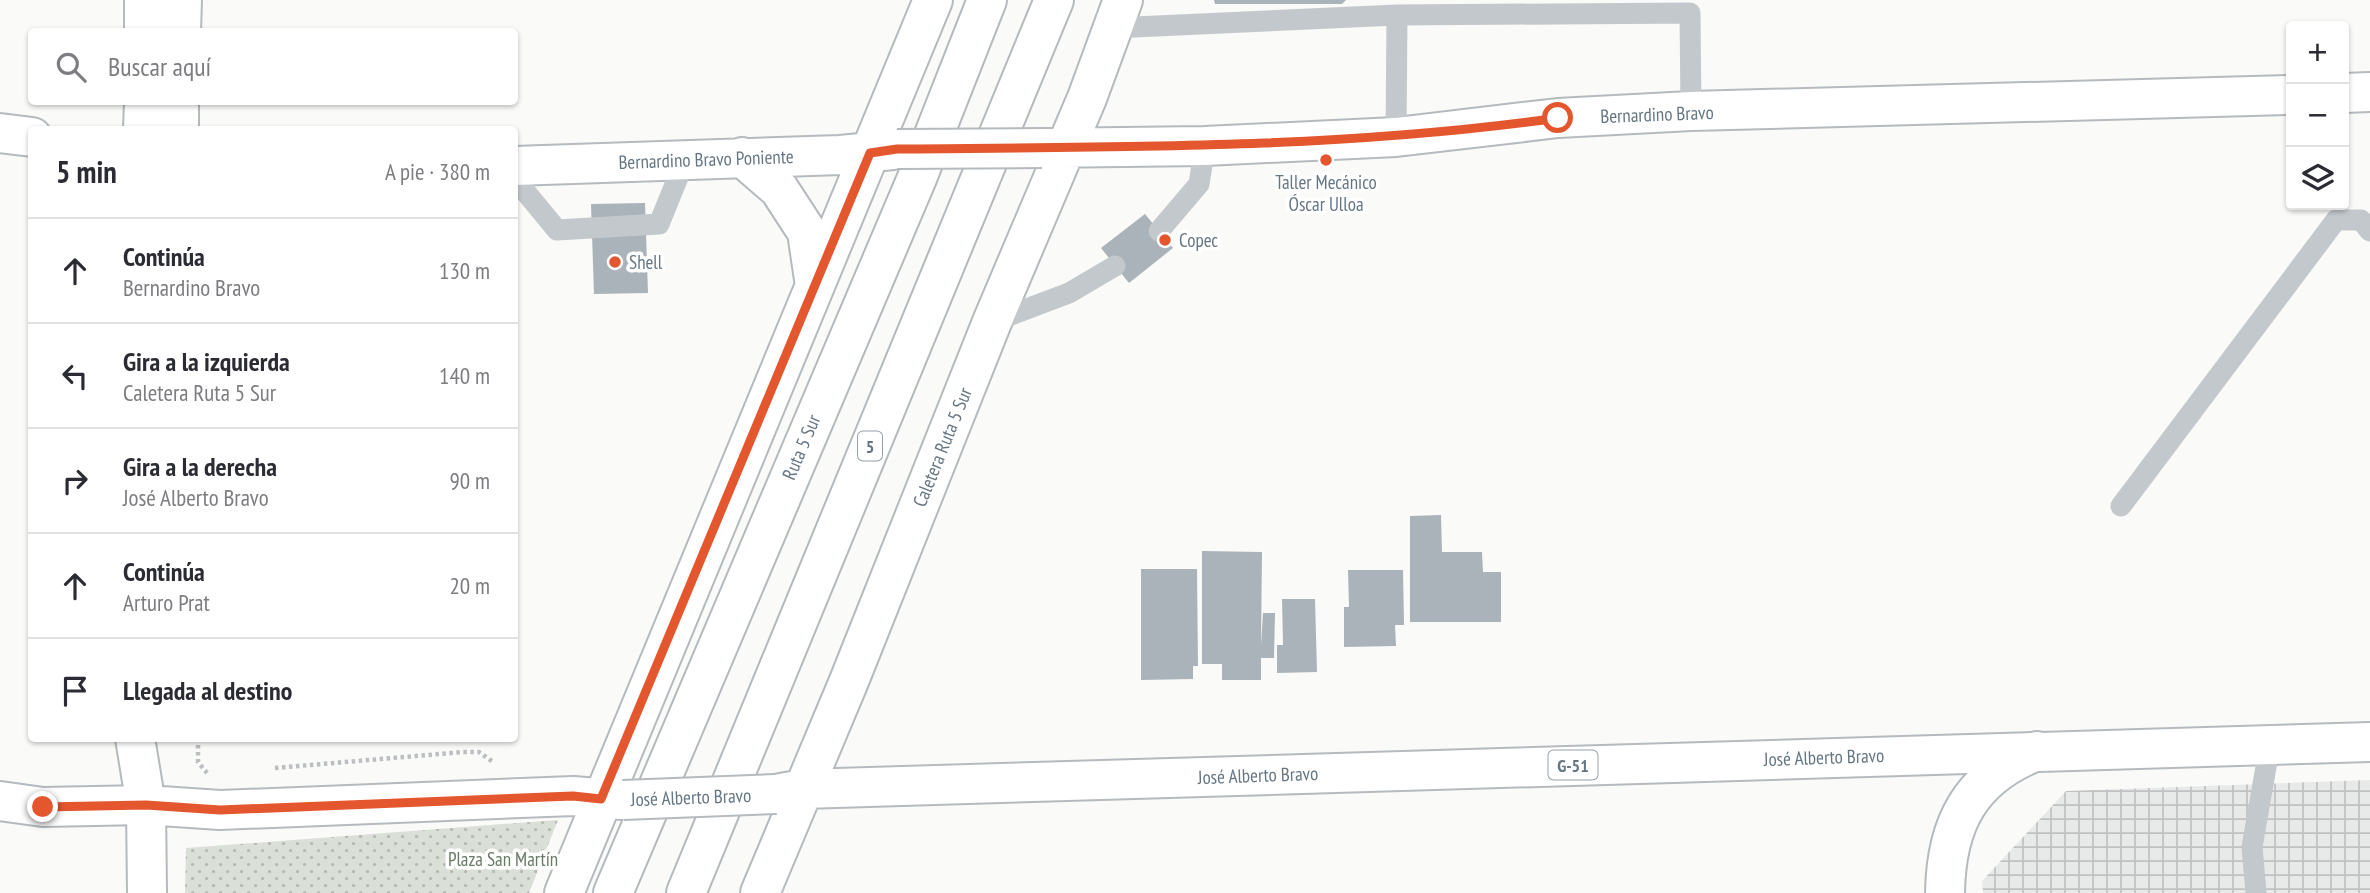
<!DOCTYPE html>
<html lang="es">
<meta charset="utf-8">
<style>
body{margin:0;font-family:"PT Sans Narrow",sans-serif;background:#f2f2f3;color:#2b2b33}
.controls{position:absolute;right:21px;top:21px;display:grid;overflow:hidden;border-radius:7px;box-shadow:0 2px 5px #0004}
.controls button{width:63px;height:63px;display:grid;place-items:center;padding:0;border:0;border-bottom:2px solid #e1e1e2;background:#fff;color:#2b2b33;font:35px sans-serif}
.stop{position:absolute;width:21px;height:21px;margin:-16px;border:5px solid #e4572e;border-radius:50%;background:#fff}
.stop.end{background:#e4572e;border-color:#fff;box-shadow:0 2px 7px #0008}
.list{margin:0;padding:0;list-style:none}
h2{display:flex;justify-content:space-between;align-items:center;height:91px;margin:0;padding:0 28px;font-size:30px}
h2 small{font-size:23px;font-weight:400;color:#7c7c81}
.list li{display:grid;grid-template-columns:46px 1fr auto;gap:21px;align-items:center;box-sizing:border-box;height:105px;padding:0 28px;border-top:2px solid #e1e1e2}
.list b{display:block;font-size:26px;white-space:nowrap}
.list p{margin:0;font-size:23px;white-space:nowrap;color:#7c7c81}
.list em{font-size:23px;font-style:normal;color:#7c7c81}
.icon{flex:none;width:38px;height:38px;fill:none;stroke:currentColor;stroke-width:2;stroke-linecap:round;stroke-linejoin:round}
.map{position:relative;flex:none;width:2370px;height:893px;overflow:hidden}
.search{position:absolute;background:#fff;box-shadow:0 2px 5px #0004;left:28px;top:28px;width:490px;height:77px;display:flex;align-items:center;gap:18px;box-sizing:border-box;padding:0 24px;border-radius:7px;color:#7c7c81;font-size:26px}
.panel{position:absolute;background:#fff;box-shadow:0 2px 5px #0004;left:28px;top:126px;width:490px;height:616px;border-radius:7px}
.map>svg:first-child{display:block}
.industrial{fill:url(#industrial-grid)}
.park{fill:url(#park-dots)}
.building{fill:#aab3b9}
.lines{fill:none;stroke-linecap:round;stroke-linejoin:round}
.secondary-casing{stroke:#b3babf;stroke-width:42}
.primary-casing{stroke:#b5babe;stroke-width:42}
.motorway-casing{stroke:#b4b9bd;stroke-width:42}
.path{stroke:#bbbfc2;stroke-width:4.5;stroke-dasharray:3.5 3.5;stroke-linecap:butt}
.service{stroke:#c3c8cc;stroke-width:21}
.secondary{stroke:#fff;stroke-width:38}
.primary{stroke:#fff;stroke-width:38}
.motorway{stroke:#fff;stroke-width:38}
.primary-bridge-casing{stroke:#b5babe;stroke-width:42;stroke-linecap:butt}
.primary-bridge{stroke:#fff;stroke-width:38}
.route{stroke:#e4572e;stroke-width:9}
.poi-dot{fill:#e4572e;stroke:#fff;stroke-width:2.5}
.labels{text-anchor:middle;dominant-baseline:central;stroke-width:7;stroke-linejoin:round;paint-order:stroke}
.shield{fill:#fff;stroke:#939fa8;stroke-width:2}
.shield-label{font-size:18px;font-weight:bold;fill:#657683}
.street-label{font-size:19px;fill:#657683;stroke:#fff}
.poi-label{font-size:19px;fill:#657683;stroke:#fff;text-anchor:start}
.park-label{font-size:19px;fill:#687a64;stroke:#fff}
</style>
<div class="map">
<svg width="2370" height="893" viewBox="0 0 2370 893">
<defs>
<pattern id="industrial-grid" width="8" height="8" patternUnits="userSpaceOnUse" patternTransform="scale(1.75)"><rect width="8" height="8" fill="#e8e9e9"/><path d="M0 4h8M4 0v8" fill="none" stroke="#c0c1c2"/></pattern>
<pattern id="park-dots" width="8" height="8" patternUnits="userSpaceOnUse" patternTransform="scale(1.75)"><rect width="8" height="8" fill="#dadfd7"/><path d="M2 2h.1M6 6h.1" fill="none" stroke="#b4b9b4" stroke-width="1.8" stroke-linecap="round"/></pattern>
</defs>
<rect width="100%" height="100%" fill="#fafaf8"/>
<path class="industrial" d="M2370,780V893H1983L1982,881L2066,791Z"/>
<path class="park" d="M558,820L529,893H185L186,848Z"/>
<path class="building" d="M1214,0H1346L1342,4H1215Z
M645,203L648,293L594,294L591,204Z
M1145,214L1173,248L1129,283L1101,248Z
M1441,515L1442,552H1482L1483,572H1501V622H1410V516Z
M1202,551L1262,552L1261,646L1263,613H1275L1274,658H1261V680H1222V664H1202Z
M1141,569H1197L1198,666H1193V679L1141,680Z
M1348,570H1403L1404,625H1395L1396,646L1344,647V607H1349Z
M1282,599H1315L1317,672L1277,673V645H1283Z"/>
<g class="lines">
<g class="secondary-casing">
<path id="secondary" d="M0,801L43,807L146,805
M1945,893C1946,824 1970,777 2037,751"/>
</g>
<g class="primary-casing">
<path id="primary" d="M144,32V0
M181,32L182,0
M2344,93L2370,92
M143,130L144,102
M179,130V102
M0,133L32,137
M1042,148L1205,146L1396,137L1558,118L1691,111L2291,95
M742,157L779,189L807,232L815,286
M514,166L840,155L893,150
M135,738L146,805L147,893
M776,794L803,789L2370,742
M146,805L220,810L573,796L623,800
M564,893L933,0
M760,893L849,681L992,322L1087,98L1123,0"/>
</g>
<g class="motorway-casing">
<path id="motorway" d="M613,893L917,178L987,0
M686,893L1054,0"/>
</g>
<path class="path" d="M198,738V762L207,773
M275,768L463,752H479L493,762"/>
<path class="service" d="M1112,28L1397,15L1690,13L1691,111
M1396,137L1397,15
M514,178L557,230L659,224L685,160
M1159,231L1199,184L1205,146
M992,322L1069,293L1115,266
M2121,506L2336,220H2361L2370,231
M2256,893L2252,847L2270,744"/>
<use href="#secondary" class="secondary"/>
<use href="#primary" class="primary"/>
<use href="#motorway" class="motorway"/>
<g class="primary-bridge-casing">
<path id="primary-bridge" d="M897,149L1042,148
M623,800L776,794"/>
</g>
<use href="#primary-bridge" class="primary-bridge"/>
</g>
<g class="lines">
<path class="route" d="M43,807L146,805L220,810L573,796L601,799L870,153L897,149C1118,147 1339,149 1558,118"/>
</g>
<g class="poi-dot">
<circle cx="1326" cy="160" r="7"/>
<circle cx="1165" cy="240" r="7"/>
<circle cx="615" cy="262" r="7"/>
</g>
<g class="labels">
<g class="shield">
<rect x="858" y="431.5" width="24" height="29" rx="5"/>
<rect x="1548.5" y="750.5" width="49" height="29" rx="5"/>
</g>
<g class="shield-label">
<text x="870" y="446">5</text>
<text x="1573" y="765">G-51</text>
</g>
<g class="street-label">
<text transform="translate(1657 114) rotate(-2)">Bernardino Bravo</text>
<text transform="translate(706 159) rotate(-2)">Bernardino Bravo Poniente</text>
<text transform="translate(801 447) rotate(-67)">Ruta 5 Sur</text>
<text transform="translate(942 447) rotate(-68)">Caletera Ruta 5 Sur</text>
<text transform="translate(1824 757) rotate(-2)">José Alberto Bravo</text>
<text transform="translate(1258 775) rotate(-2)">José Alberto Bravo</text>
<text transform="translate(691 797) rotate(-2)">José Alberto Bravo</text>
</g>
<g class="poi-label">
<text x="1326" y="182" text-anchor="middle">Taller Mecánico<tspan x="1326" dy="22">Óscar Ulloa</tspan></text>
<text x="1179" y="240">Copec</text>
<text x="629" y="262">Shell</text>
</g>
<g class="park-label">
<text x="503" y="859">Plaza San Martín</text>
</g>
</g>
</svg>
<div class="controls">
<button>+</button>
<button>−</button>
<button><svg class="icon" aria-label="layers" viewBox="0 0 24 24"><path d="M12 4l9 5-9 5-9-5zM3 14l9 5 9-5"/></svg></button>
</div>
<div class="stop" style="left:1558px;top:118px"></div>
<div class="stop end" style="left:43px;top:807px"></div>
<div class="search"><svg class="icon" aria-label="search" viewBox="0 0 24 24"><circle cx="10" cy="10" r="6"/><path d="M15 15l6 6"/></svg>Buscar aquí</div>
<section class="panel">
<h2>5 min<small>A pie · 380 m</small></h2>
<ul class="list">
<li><svg class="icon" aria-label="ahead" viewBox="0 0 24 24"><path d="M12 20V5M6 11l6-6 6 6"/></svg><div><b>Continúa</b><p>Bernardino Bravo</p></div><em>130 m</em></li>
<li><svg class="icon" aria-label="left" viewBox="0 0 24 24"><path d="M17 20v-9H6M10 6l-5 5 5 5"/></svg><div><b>Gira a la izquierda</b><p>Caletera Ruta 5 Sur</p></div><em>140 m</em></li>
<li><svg class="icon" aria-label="right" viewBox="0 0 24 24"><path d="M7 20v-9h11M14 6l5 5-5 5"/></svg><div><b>Gira a la derecha</b><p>José Alberto Bravo</p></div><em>90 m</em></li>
<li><svg class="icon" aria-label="ahead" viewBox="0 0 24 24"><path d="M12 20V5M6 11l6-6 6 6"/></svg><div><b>Continúa</b><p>Arturo Prat</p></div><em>20 m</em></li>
<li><svg class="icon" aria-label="arrive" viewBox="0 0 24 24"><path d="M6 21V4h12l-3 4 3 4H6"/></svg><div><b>Llegada al destino</b></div></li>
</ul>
</section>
</div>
